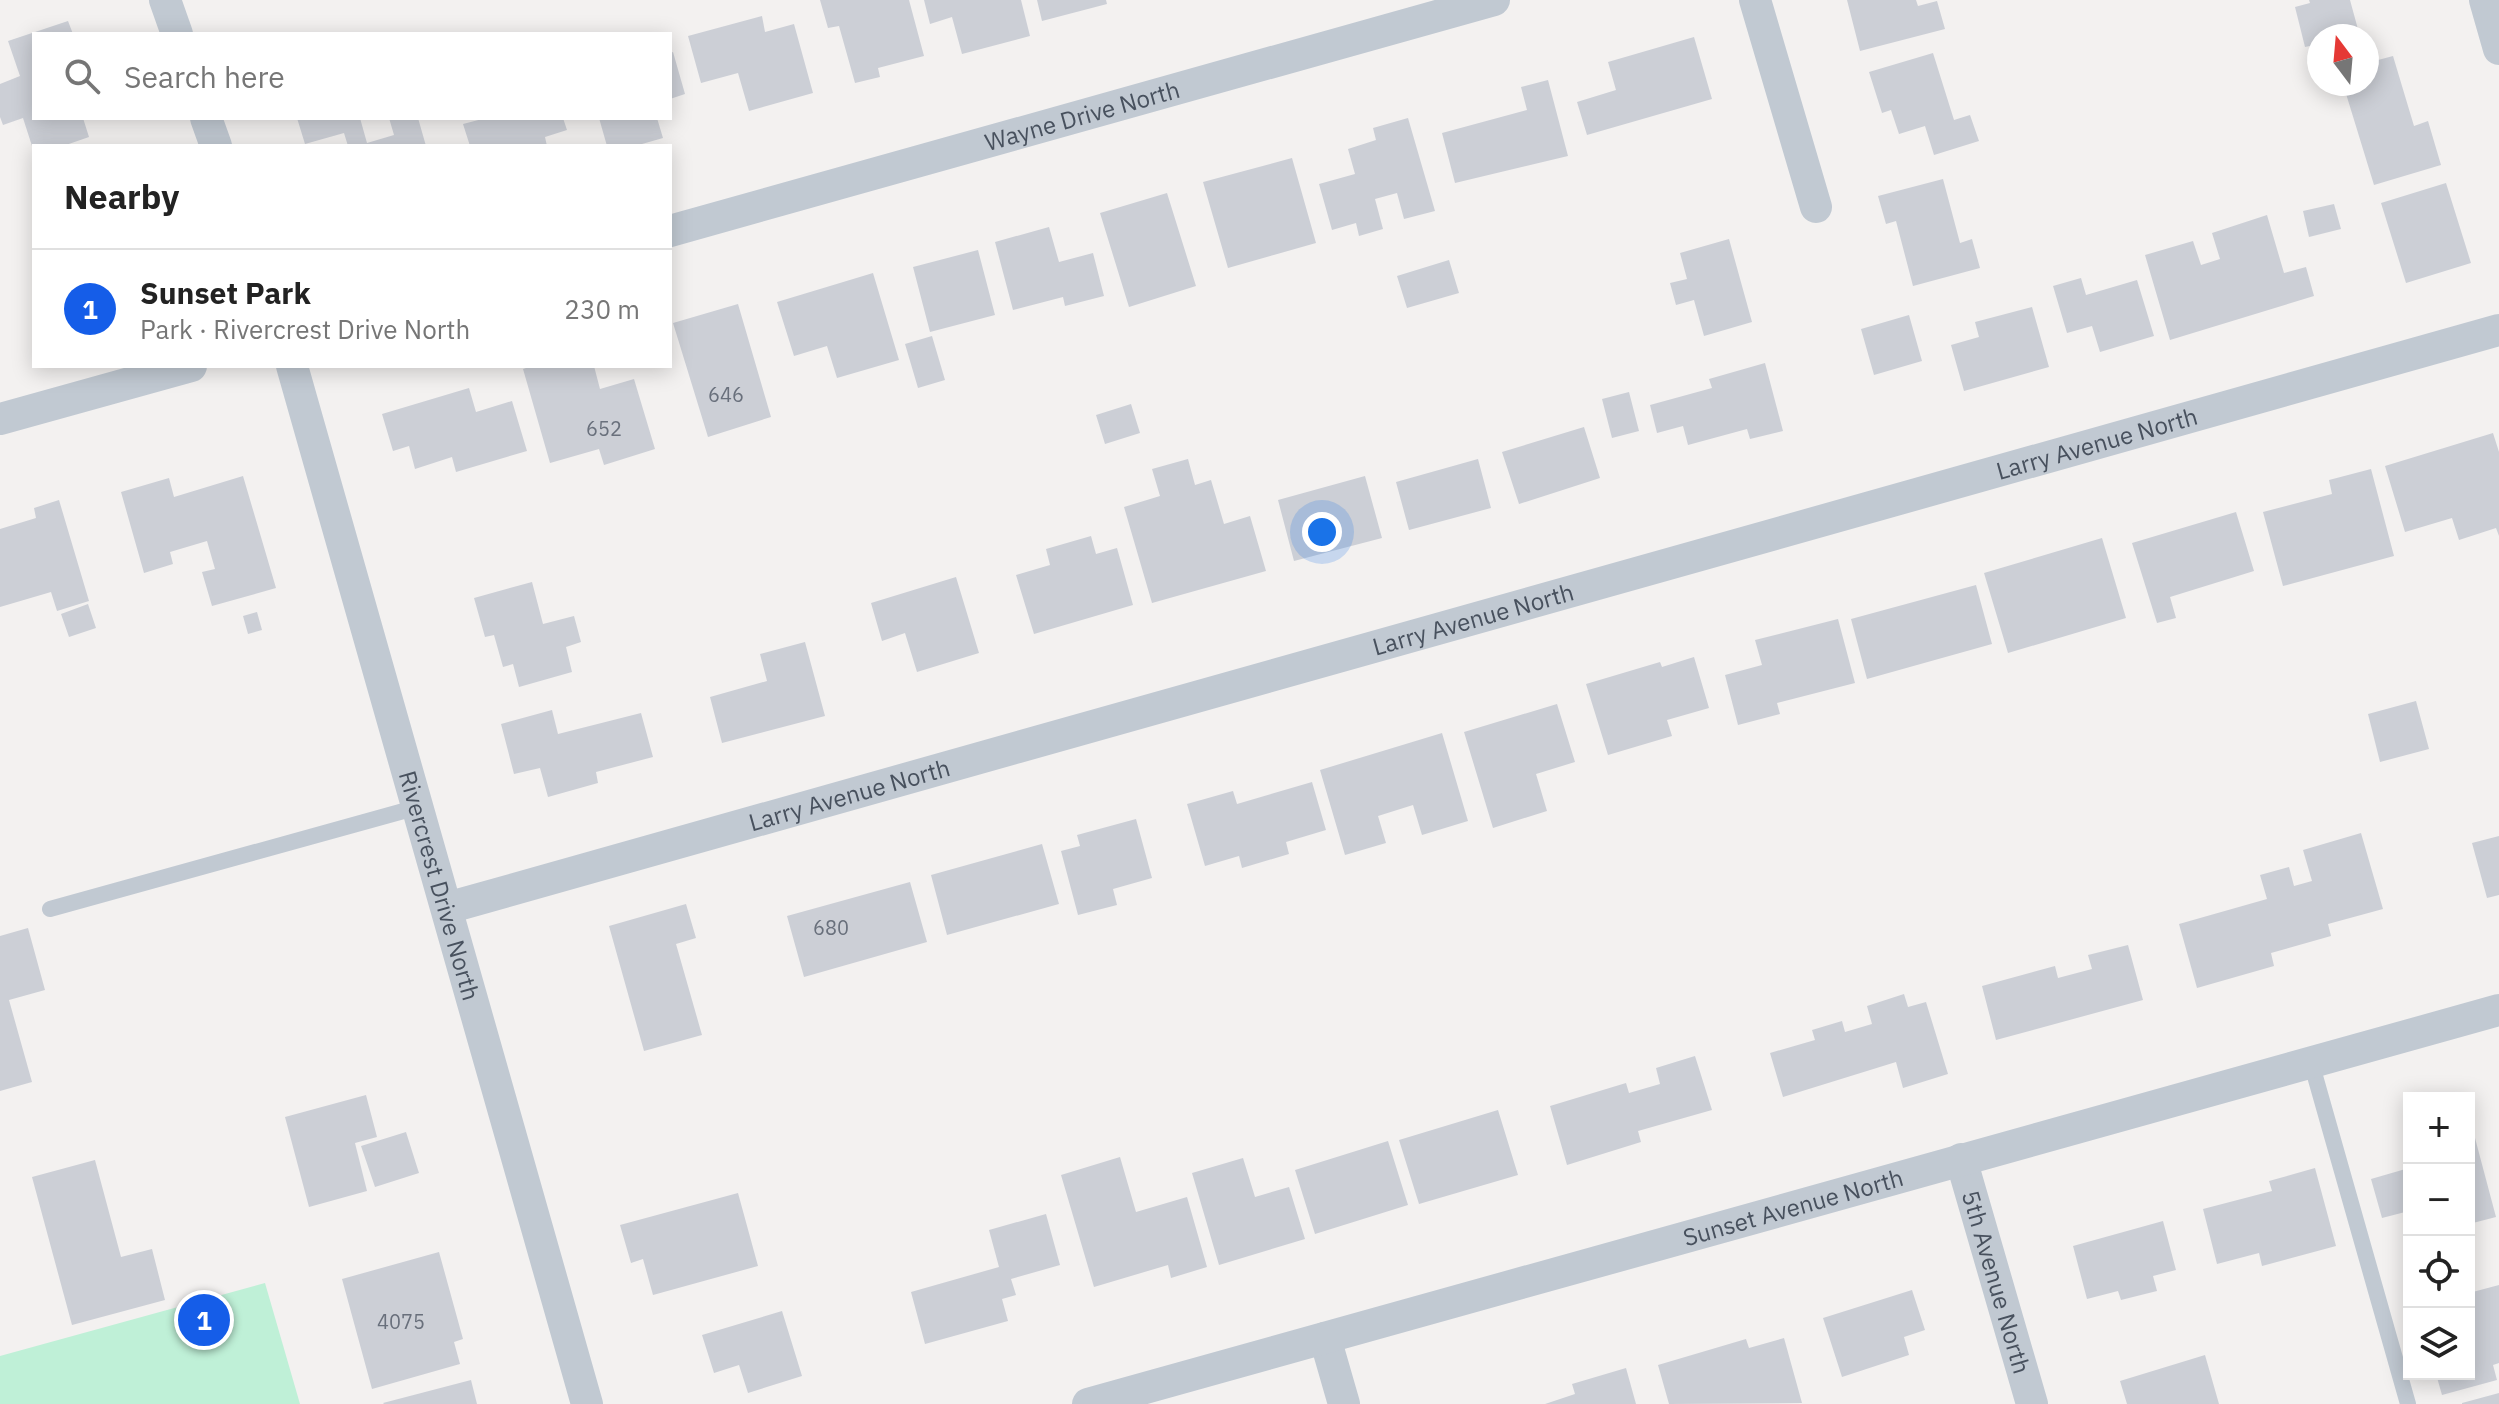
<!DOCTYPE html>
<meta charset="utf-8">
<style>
body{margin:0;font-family:"IBM Plex Sans",sans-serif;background:#f2f2f2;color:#222}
.controls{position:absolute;right:24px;bottom:24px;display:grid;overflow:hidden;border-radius:0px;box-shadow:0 4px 20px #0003}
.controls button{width:72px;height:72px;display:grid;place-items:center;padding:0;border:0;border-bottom:2px solid #e0e0e0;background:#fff;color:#222;font:40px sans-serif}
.compass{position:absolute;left:2307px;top:24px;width:72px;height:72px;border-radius:50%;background:#fff;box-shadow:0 4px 20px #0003;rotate:344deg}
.you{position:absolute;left:1322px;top:532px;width:28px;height:28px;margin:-20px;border:6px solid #fff;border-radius:50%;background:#1a73e8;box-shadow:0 0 0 12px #1a73e833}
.badge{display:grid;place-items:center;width:52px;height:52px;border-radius:50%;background:#155de8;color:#fff;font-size:26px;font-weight:700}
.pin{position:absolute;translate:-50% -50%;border:4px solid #fff;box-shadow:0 2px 8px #0006}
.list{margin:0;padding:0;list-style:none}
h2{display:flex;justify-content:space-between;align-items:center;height:104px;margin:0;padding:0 32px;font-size:34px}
h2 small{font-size:26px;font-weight:400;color:#767676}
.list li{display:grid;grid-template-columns:52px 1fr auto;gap:24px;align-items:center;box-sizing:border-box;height:120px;padding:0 32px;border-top:2px solid #e0e0e0}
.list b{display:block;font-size:30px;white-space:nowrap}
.list p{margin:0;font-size:26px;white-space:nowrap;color:#767676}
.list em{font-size:26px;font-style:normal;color:#767676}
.icon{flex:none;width:44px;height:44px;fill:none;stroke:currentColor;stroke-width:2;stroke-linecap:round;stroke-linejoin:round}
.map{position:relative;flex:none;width:2499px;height:1404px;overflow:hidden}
.search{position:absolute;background:#fff;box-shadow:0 4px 20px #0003;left:32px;top:32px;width:640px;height:88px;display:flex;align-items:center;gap:20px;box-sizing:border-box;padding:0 28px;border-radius:0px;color:#767676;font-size:30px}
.panel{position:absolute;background:#fff;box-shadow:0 4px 20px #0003;left:32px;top:144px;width:640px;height:224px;border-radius:0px}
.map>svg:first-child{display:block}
.green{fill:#bff0d7}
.building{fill:#cccfd6}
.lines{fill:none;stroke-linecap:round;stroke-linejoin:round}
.lane{stroke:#c1c9d2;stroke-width:16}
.street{stroke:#c1c9d2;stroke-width:32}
.labels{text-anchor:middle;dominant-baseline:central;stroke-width:8;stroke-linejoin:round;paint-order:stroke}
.number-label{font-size:20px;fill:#69707c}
.street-label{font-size:24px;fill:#48515e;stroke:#fff}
</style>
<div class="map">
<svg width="2499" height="1404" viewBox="0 0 2499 1404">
<rect width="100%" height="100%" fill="#f3f1f0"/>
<path class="green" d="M265,1283L300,1404H0V1356Z"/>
<path class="building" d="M820,0H909L924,56L878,68L880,77L855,83L839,26L828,28Z
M924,0H1021L1030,36L962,54L952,17L930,24Z
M1037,0H1106L1107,4L1042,21Z
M1847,0H1916L1918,6L1937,1L1945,29L1860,51Z
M2309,0H2350L2359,33L2348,36H2319V44L2305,47L2295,7L2310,3Z
M762,16L765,32L794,24L813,93L749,111L738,73L701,83L688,36Z
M68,21L73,34H34V118H83L89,137L63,146H32L23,118L3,125L0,117V84L20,76L8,41Z
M1694,37L1712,99L1587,135L1577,102L1616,90L1608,62Z
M673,52L685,94L670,99V53Z
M1933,53L1954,120L1970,115L1979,141L1934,155L1925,126L1899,134L1891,110L1882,113L1869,72Z
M2393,56L2414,126L2428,121L2441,165L2374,185L2343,84H2367V63Z
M1548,80L1568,156L1455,183L1442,133L1527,110L1521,87Z
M297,118H360L367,143L394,135L389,118H418L426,146H348L344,133L305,144Z
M486,118H563L567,130L545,137L547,146H470L463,124Z
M599,118H657L663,138L635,146H607Z
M1408,118L1435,211L1404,219L1397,193L1375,199L1383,229L1359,236L1356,223L1332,230L1319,184L1355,174L1348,149L1376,140L1373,128Z
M1292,158L1316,243L1228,268L1203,182Z
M1943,179L1960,243L1972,239L1980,268L1913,286L1896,221L1886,224L1878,196Z
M2446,183L2471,263L2406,283L2381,203Z
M1167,193L1196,286L1129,307L1100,213Z
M2334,204L2341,229L2309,237L2303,211Z
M2267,215L2284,273L2306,267L2314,296L2170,340L2145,255L2193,241L2201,265L2220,259L2212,233Z
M1049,227L1059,262L1093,253L1104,296L1065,306L1063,297L1013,310L995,242Z
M1729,239L1752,322L1704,336L1694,300L1676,305L1670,283L1687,279L1680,253Z
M978,250L995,315L930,332L913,267Z
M1449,260L1459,293L1407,308L1397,276Z
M873,273L899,360L837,378L827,346L794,356L777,302Z
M2081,278L2086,295L2137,280L2154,336L2100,352L2092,326L2067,333L2053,286Z
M738,304L771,417L708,437L673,323Z
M2032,307L2049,367L1964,391L1951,345L1979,337L1975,322Z
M1909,315L1922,361L1874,375L1861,329Z
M932,336L945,380L918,388L905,344Z
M1765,363L1783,431L1750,439L1747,429L1688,445L1683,426L1657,433L1650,405L1712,388L1709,379Z
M532,366H594L600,389L634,379L655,449L604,465L599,449L550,463L523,369Z
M469,388L476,412L512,401L527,451L456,472L452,457L415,469L409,446L393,451L382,414Z
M1629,392L1639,431L1612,438L1602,399Z
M1131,404L1140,433L1105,444L1096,415Z
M1584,427L1600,478L1519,504L1502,452Z
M2493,433L2499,452V536L2496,528L2459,540L2452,518L2405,532L2385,466Z
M1188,459L1195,485L1211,480L1224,524L1250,516L1266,571L1152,603L1124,507L1160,496L1152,469Z
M1478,459L1491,508L1409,530L1396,482Z
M2371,469L2394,556L2283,586L2263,512L2332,494L2329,480Z
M243,476L276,588L212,606L202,572L215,569L207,541L170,552L173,564L144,573L121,492L169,478L174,497Z
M1365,476L1382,538L1294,561L1278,500Z
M59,500L89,601L57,611L51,592L0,607V529L36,518L34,508Z
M2236,512L2254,571L2170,597L2176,618L2157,623L2132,543Z
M1091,536L1096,554L1117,548L1133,605L1034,634L1016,575L1050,565L1046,549Z
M2102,538L2126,618L2008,653L1984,573Z
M956,577L979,653L917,672L905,633L882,641L871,603Z
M532,582L543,624L574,616L581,642L566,647L572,672L519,687L513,664L503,667L494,635L485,637L474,598Z
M1976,585L1992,644L1867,679L1851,619Z
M88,604L96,628L69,637L61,614Z
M257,612L262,630L248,634L243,616Z
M1838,619L1855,683L1777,703L1780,714L1738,725L1725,675L1762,665L1755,640Z
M805,642L825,716L722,743L710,697L767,681L760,654Z
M1694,657L1709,708L1667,720L1672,736L1608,755L1586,684L1660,662L1662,667Z
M2416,701L2429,749L2380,762L2368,714Z
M1557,704L1575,762L1536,774L1547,811L1493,828L1464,732Z
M552,710L558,734L641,713L653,757L596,772L598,783L548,797L540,768L514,774L501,724Z
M1442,733L1468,821L1422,835L1413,805L1378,816L1386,843L1345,855L1320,770Z
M1312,782L1326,830L1286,842L1289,854L1242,868L1239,856L1205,866L1187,804L1233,791L1237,804Z
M1136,819L1152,878L1113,889L1117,905L1078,915L1061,851L1080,846L1077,835Z
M2361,833L2383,909L2328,924L2331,936L2271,953L2274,966L2197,988L2179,924L2267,899L2260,875L2289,867L2294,886L2312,881L2303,850Z
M2499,836V895L2487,898L2472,843Z
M1042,844L1059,904L947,935L931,875Z
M910,882L927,942L804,977L787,916Z
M686,904L696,938L676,944L702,1035L644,1051L609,926Z
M28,928L45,990L9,1000L32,1082L0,1091V936Z
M2128,945L2143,1000L1996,1040L1982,986L2055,966L2058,978L2092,969L2088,955Z
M1904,994L1908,1007L1926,1002L1948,1074L1903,1088L1896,1062L1783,1097L1770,1053L1815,1040L1812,1030L1842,1021L1845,1032L1872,1024L1867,1006Z
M1695,1056L1712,1110L1638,1131L1641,1142L1567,1165L1550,1106L1626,1083L1629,1093L1660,1084L1656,1068Z
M366,1095L377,1137L355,1143L367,1191L309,1207L285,1117Z
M1498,1110L1518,1175L1419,1204L1399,1140Z
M406,1132L419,1173L375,1187L361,1146Z
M2475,1138L2496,1217L2469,1224V1140Z
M1388,1141L1408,1205L1315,1234L1295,1170Z
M1120,1157L1136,1212L1187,1197L1207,1267L1171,1278L1168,1265L1094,1287L1061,1175Z
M1243,1158L1255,1197L1289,1187L1305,1239L1219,1265L1192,1173Z
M95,1160L121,1257L152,1249L165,1300L72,1325L32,1177Z
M2315,1168L2336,1246L2262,1266L2259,1253L2217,1264L2203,1209L2272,1191L2269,1181Z
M2409,1168V1211L2382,1218L2371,1179Z
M738,1193L758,1266L653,1295L643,1259L631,1263L620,1225Z
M1046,1214L1060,1265L1011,1279L1016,1295L1002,1299L1008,1321L925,1344L911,1292L999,1267L989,1230Z
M2163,1221L2176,1270L2153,1276L2157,1291L2121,1300L2118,1291L2087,1299L2073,1246Z
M439,1252L463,1339L454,1342L460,1364L372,1389L342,1279Z
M2499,1285V1363L2493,1365L2497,1380L2442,1395L2436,1374H2469V1293Z
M1912,1290L1925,1330L1904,1337L1909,1355L1842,1377L1823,1318Z
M782,1311L802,1376L748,1393L739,1365L714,1373L702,1335Z
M1784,1338L1802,1403L1669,1404L1658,1365L1746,1339L1749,1348Z
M2205,1355L2219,1404H2127L2120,1381Z
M1626,1368L1636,1404H1545L1575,1394L1572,1384Z
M471,1380L477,1404H384L383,1403Z
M2499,1393V1404H2462V1403Z"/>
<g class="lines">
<path class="lane" d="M50,909L418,807
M2311,1062L2408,1404"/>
<g class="street">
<path d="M165,0L177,34"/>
<path d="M1755,0L1816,207"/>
<path d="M2485,0L2499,49"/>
<path d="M206,118L216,146"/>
<path id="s1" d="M670,231L1494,0"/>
<path id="s2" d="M292,366L587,1404"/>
<path d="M0,419L191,366"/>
<path id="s3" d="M447,908L2499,330"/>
<path id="s4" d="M1961,1159L2032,1404"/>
<path d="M1325,1338L1344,1404"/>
<path id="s5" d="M1088,1404L2499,1010"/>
</g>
</g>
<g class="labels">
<g class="number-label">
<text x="726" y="394">646</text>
<text x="604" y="428">652</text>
<text x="831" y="927">680</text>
<text x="401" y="1321">4075</text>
</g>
<g class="street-label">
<text stroke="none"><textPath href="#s1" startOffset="428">Wayne Drive North</textPath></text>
<text stroke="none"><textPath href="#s3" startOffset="1714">Larry Avenue North</textPath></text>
<text stroke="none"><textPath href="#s3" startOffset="1066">Larry Avenue North</textPath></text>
<text stroke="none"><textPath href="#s3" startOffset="418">Larry Avenue North</textPath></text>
<text stroke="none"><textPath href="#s2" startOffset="540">Rivercrest Drive North</textPath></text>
<text stroke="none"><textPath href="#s5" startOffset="732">Sunset Avenue North</textPath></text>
<text stroke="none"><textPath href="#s4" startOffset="128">5th Avenue North</textPath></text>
</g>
</g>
</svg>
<div class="controls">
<button>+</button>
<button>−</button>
<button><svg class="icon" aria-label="locate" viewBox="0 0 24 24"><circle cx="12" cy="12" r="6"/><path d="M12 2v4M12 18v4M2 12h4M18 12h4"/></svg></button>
<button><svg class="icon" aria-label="layers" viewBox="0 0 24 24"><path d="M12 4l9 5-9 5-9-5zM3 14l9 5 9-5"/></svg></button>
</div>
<svg class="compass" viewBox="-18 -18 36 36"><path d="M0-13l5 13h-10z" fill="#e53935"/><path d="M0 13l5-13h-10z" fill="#767676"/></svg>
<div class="you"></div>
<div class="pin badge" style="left:204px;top:1320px">1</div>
<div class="search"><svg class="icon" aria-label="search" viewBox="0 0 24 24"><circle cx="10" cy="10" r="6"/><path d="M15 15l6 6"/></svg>Search here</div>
<section class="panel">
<h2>Nearby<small></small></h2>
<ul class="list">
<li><span class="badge">1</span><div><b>Sunset Park</b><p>Park · Rivercrest Drive North</p></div><em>230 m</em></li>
</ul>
</section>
</div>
